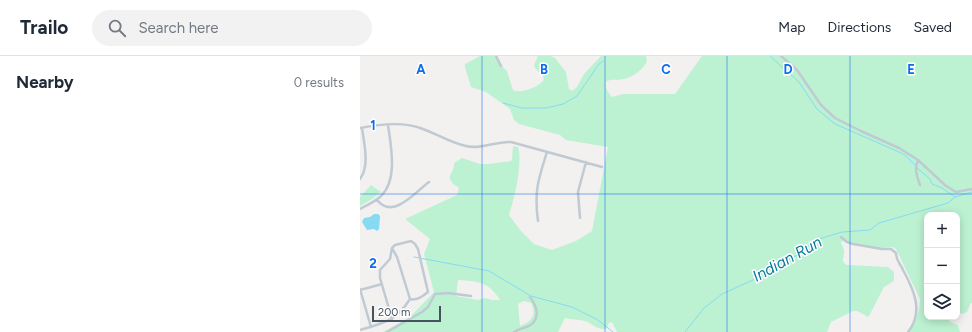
<!DOCTYPE html>
<meta charset="utf-8">
<style>
body{margin:0;font-family:Figtree,sans-serif;background:#f2f2f3;color:#1f2937}
.controls{position:absolute;right:12px;bottom:12px;display:grid;overflow:hidden;border-radius:8px;box-shadow:0 2px 10px #0003}
.controls button{width:36px;height:36px;display:grid;place-items:center;padding:0;border:0;border-bottom:1px solid #e0e1e3;background:#fff;color:#1f2937;font:20px sans-serif}
.scale{position:absolute;left:12px;bottom:10px;width:69px;box-sizing:border-box;padding-left:4px;border:2px solid #46535f;border-top:0;font-size:11px;line-height:14px;white-space:nowrap;color:#46535f;-webkit-text-stroke:3px #fff;paint-order:stroke}
.list{margin:0;padding:0;list-style:none}
h2{display:flex;justify-content:space-between;align-items:center;height:52px;margin:0;padding:0 16px;font-size:17px}
h2 small{font-size:13px;font-weight:400;color:#747a83}
.icon{flex:none;width:22px;height:22px;fill:none;stroke:currentColor;stroke-width:2;stroke-linecap:round;stroke-linejoin:round}
.map{position:relative;flex:none;width:612px;height:276px;overflow:hidden}
header{display:flex;align-items:center;gap:24px;box-sizing:border-box;height:56px;padding:0 20px;background:#fff;border-bottom:1px solid #e0e1e3}
header strong{font-size:19px}
nav{display:flex;gap:22px;margin-inline-start:auto;font-size:14px}
.search{width:280px;height:36px;background:#f2f2f3;display:flex;align-items:center;gap:10px;box-sizing:border-box;padding:0 14px;border-radius:22px;color:#747a83;font-size:15px}
main{display:flex}
aside{flex:1;background:#fff}
.map>svg:first-child{display:block}
.green{fill:#bcf2d2;fill-rule:evenodd}
.water{fill:#86daf2}
.lines{fill:none;stroke-linecap:round;stroke-linejoin:round}
.stream{stroke:#86daf2;stroke-width:1}
.minor{stroke:#c0cad3;stroke-width:2.5}
.grid{fill:none;stroke:#0d6df0;stroke-width:1;stroke-opacity:0.55}
.labels{text-anchor:middle;dominant-baseline:central;stroke-width:3;stroke-linejoin:round;paint-order:stroke}
.water-label{font-size:16px;font-style:italic;fill:#057b9d;stroke:#fff}
.grid-label{font-size:13px;text-anchor:middle;font-weight:bold;fill:#0d6df0;stroke:#fff;stroke-width:3;stroke-linejoin:round;paint-order:stroke}
</style>
<header>
<strong>Trailo</strong>
<div class="search"><svg class="icon" aria-label="search" viewBox="0 0 24 24"><circle cx="10" cy="10" r="6"/><path d="M15 15l6 6"/></svg>Search here</div>
<nav><a>Map</a><a>Directions</a><a>Saved</a></nav>
</header>
<main>
<aside>
<h2>Nearby<small>0 results</small></h2>
<ul class="list">
</ul>
</aside>
<div class="map">
<svg width="612" height="276" viewBox="0 0 612 276">
<rect width="100%" height="100%" fill="#f3f0f0"/>
<path class="green" d="M120,0H137L142,10L147,15L153,34C162,38 178,31 184,24L183,20L175,12L174,9L178,0H191L195,2L206,16L209,33L212,35L217,31L224,18L241,0H286L287,6C280,16 271,23 258,24C254,24 250,23 246,26C245,31 248,37 252,41L263,38H315L342,0H612V247H611L607,256L602,258L597,256V159H567V261H587L590,266L598,269L600,276H549C555,267 560,255 560,243L536,193L533,191L519,192L485,186L482,185L481,187C482,190 485,193 484,197C484,203 480,205 487,209L528,211L534,216V225L524,231L509,260L508,261L497,255H493L471,266L467,276H257L252,266L249,267L246,273C236,274 232,267 225,265C218,263 211,264 205,262L198,276H23L50,261L74,236L64,198L70,183L45,163L97,139L99,132C97,130 92,128 91,125C87,120 95,114 94,107L102,102L120,108H128L151,105L152,103L153,90L158,91C162,101 157,133 153,144C152,150 150,154 149,159L161,175L174,188L192,194L216,185L232,175L248,91L206,84L200,79L159,68L154,64L150,53L126,36L111,31L105,11V8ZM98,224C118,225 129,226 140,244H132L125,242L118,244L96,240ZM164,245L171,247C177,259 171,266 160,270L158,248Z
M11,129L21,136L12,143L0,150V141Z"/>
<path class="water" d="M14,158H18L20,160L19,173L17,175L14,173L7,174L2,166L4,162L10,161Z"/>
<g class="lines">
<path class="stream" d="M410,0L439,26L457,53L475,68L539,96L545,99L555,109
M143,47L162,52H186L203,48L217,40L239,8L243,5
M557,112L570,123L572,128L582,132L595,141
M54,201L129,215L171,240L212,251L238,264L253,276
M325,276L344,252L362,238L395,223L400,219L412,211L442,197L447,191L459,183L482,176L510,174L519,167L588,147L595,141L612,136"/>
<path class="minor" d="M136,0L141,10
M421,0L437,14L461,49L475,62L501,75L539,92L558,104L586,130L596,136L612,133
M0,72C20,68 44,65 63,73C77,78 91,87 106,90C120,94 136,85 151,86L242,111
M558,104C554,112 557,121 560,129
M0,123C10,110 4,87 2,72
M17,144C33,164 54,137 69,126
M0,153C7,149 15,146 21,140C38,124 31,90 28,69
M220,162L218,136L226,106
M178,165C174,136 178,124 187,96
M481,181L487,186L493,188L522,193H531L536,197C536,205 540,207 543,214C554,234 564,256 548,276
M51,185L55,188L58,193L68,236C63,240 57,245 50,243L37,201L32,192L35,189Z
M32,192L30,203L20,214V222L32,263
M0,233L11,271
M0,234L22,228
M0,274C24,267 36,265 50,243
M27,276L62,256L68,251L75,238L88,237L111,240
M154,276C159,273 164,272 169,270C181,263 177,250 170,241"/>
</g>
<path class="grid" d="M122,0V276M245,0V276M367,0V276M490,0V276M0,138H612"/>
<g class="labels">
<g class="water-label">
<text transform="translate(427 203) rotate(-29)">Indian Run</text>
</g>
</g>
<g class="grid-label">
<text x="61" y="18">A</text>
<text x="184" y="18">B</text>
<text x="306" y="18">C</text>
<text x="428" y="18">D</text>
<text x="551" y="18">E</text>
<text x="13" y="74">1</text>
<text x="13" y="212">2</text>
</g>
</svg>
<div class="controls">
<button>+</button>
<button>−</button>
<button><svg class="icon" aria-label="layers" viewBox="0 0 24 24"><path d="M12 4l9 5-9 5-9-5zM3 14l9 5 9-5"/></svg></button>
</div>
<div class="scale">200 m</div>
</div>
</main>
